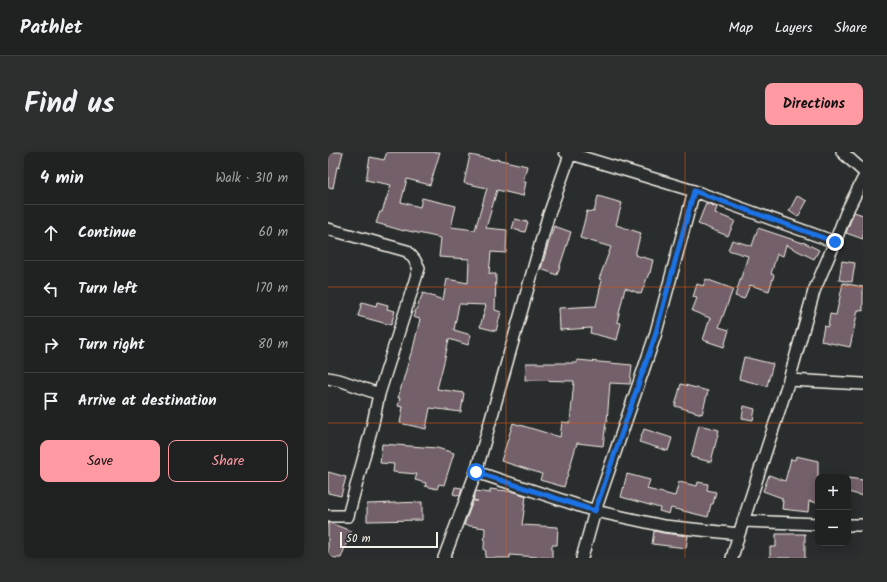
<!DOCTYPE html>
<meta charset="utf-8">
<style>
body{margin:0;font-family:Kalam,sans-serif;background:#2d2f2f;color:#f1f3f6}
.controls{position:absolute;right:12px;bottom:12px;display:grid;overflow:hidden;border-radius:8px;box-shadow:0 2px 10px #0003}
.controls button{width:36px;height:36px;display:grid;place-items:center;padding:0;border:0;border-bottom:1px solid #3d3f40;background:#202222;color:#f1f3f6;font:20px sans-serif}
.scale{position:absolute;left:12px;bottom:10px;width:98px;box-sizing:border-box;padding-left:4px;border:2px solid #f4f1e8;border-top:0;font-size:11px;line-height:14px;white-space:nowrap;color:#f4f1e8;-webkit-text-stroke:3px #2a2d2e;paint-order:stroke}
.stop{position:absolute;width:12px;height:12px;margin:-9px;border:3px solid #1a73e8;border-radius:50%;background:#fff}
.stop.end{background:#1a73e8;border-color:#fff;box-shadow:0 1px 4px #0008}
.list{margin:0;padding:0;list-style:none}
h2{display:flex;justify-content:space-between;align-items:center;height:52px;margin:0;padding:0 16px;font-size:17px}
h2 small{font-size:13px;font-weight:400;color:#a2a4a5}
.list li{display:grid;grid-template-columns:26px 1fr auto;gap:12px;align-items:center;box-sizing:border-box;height:56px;padding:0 16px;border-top:1px solid #3d3f40}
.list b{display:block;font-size:15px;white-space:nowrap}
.list em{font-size:13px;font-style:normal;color:#a2a4a5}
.actions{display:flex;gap:8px;padding:12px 16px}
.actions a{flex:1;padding:9px 0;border:1px solid #ff9aa2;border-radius:8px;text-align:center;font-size:14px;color:#ff9aa2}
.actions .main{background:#ff9aa2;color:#111}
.icon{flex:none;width:22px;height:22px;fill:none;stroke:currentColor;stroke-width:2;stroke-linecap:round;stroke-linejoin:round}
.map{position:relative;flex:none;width:535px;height:406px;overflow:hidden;border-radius:8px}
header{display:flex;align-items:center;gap:24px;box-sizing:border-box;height:56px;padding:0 20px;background:#202222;border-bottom:1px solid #3d3f40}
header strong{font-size:19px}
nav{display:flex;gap:22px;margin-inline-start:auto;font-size:14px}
.intro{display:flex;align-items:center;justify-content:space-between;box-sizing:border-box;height:96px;padding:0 24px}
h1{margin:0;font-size:28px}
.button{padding:10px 18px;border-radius:8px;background:#ff9aa2;color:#111;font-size:14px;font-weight:700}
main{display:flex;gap:24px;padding:0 24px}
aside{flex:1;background:#202222;border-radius:8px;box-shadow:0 2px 10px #0003}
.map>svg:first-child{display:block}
.building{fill:#73616a;stroke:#f4f1e8}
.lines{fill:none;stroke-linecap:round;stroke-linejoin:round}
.street-casing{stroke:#f4f1e8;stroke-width:14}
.street{stroke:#2a2d2e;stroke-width:11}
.route{stroke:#1a73e8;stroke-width:5}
.grid{fill:none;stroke:#e8590c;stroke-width:1;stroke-opacity:0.55}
</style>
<header>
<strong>Pathlet</strong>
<nav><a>Map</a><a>Layers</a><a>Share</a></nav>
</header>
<div class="intro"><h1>Find us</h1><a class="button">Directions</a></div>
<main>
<aside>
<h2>4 min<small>Walk · 310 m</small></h2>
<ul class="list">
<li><svg class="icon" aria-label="ahead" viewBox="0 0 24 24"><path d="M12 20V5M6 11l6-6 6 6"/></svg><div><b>Continue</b></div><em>60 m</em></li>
<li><svg class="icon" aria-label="left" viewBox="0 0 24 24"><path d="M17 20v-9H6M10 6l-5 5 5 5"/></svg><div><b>Turn left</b></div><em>170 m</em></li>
<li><svg class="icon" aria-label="right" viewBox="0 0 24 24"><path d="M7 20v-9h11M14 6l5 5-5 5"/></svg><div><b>Turn right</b></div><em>80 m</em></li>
<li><svg class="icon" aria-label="arrive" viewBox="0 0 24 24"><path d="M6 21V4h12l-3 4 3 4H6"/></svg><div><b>Arrive at destination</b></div></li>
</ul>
<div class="actions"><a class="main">Save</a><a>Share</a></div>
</aside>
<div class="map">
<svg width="535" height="406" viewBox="0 0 535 406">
<rect width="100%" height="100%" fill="#2a2d2e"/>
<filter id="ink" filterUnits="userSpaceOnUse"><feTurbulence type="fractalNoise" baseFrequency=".025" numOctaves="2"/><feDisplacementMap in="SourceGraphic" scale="8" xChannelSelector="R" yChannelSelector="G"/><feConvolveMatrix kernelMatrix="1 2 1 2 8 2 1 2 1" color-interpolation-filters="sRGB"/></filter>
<g filter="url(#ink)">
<path class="building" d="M0,0H15L11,16L9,15L5,36L0,35Z
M59,0H112L102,33L79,27L73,50L92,55L94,46L128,54L123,75L147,78L159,36L136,31L142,3L167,8L168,7L199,14L195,30H198L195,44L169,38L158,76L179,78L178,101L163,100L161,122H168L167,158L173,160L168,179L152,175L158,153L131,152L126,178L143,183L140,193L121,187L116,210L109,237L136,241L133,260L102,256L98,277L72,271L75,255L70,254L72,246H70L83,201H84L92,167L85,165L95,141L115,148L119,127L140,131L141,107L111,105L113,86L76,78V79L48,71L52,60H54L63,33L38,28L42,5L56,8Z
M270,44L294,51L288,73L313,81L307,103L325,108L322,121H321L313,142L297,136L289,170L293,171L289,188L262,181L263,176L232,178L231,156L268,154L274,128L271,127L283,95L252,86L259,59L266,60Z
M469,44L479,49L470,65L461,59Z
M378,51L389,55L387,61L407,69L400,84L370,72Z
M526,60L535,63V87L518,81Z
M187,67L200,70L197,80L184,77Z
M226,74L243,80L229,123L213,117L219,96Z
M430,76L475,91V90L491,98L486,107L458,93L455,104L449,102L443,122L446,123L441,139L422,133L416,147L407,144L420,104L400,98L404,88L424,94Z
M514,109L527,111L524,130L511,128Z
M378,127L405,137L391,175L401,178L396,195L375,188L382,166L364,159L369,146L365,145L369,132L375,134Z
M515,131L535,135V159L530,158L522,195L493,189L496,174L500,175L502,162L508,163Z
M34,150L48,154L49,150L60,153L59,157L67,159L63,173L30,164Z
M416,205L445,212L439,234L411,227Z
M249,208L304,213L302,232L282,231L279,270H278L275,294L249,291L236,335L212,328L214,322L173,309L185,271L232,285L234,270L242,271L246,229L197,228L198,211H249Z
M353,232L380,239L374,262L347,254Z
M416,254L427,257L425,268L414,266Z
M371,273L391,278L383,310L363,305Z
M316,277L344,286L340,299L311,290Z
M54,292L109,296L126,301L116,333L111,332L109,337L97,334L98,331L87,328L89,322L65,320L66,312L52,311Z
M468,304L490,309V351L481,349L480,360L454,357L455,349H454V346L435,339L441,323L457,329L463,307L467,308Z
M0,320L18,325L13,344L0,341Z
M299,322L322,328L319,337L347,344L351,330L369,334L370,330L380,332L379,338L388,340L385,352H383L380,365L343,356L341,362L331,359L332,356L293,345Z
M520,326L535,328V344L520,340Z
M127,335L134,336L132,344L125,342Z
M162,337L187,340L198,344L194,373L230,375L229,393H224V406L182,403V406H157L158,399L156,398L157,376L136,373L145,349H150L145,348L148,339L162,341Z
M94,350V368L39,369V352Z
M0,371H2L23,379L13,406H4L0,404Z
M326,379L335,381L360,384L358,396L324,392Z
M448,382H477V406H442V395H448Z"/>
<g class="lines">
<g class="street-casing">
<path id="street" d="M237,0L366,39L507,90
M514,0L535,19
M0,77L79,99L86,107L91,116L51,242L45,271L20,364H0
M0,226L14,229L51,242
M461,228L535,232
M148,320L267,359L336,374L411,382
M415,369L490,372
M520,373H535
M116,406L148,320L220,65L243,0
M254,406L267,359L327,184L366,39
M404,406L411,382L461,228L486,139L507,90L518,61L535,27"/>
</g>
<use href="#street" class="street"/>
</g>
</g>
<g class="lines" filter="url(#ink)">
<path class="route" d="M148,320L267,359L327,184L366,39L507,90"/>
</g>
<path class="grid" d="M178,0V406M357,0V406M0,135H535M0,271H535"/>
</svg>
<div class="controls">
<button>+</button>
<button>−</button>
</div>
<div class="scale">50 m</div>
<div class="stop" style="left:148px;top:320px"></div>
<div class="stop end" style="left:507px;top:90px"></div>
</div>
</main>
